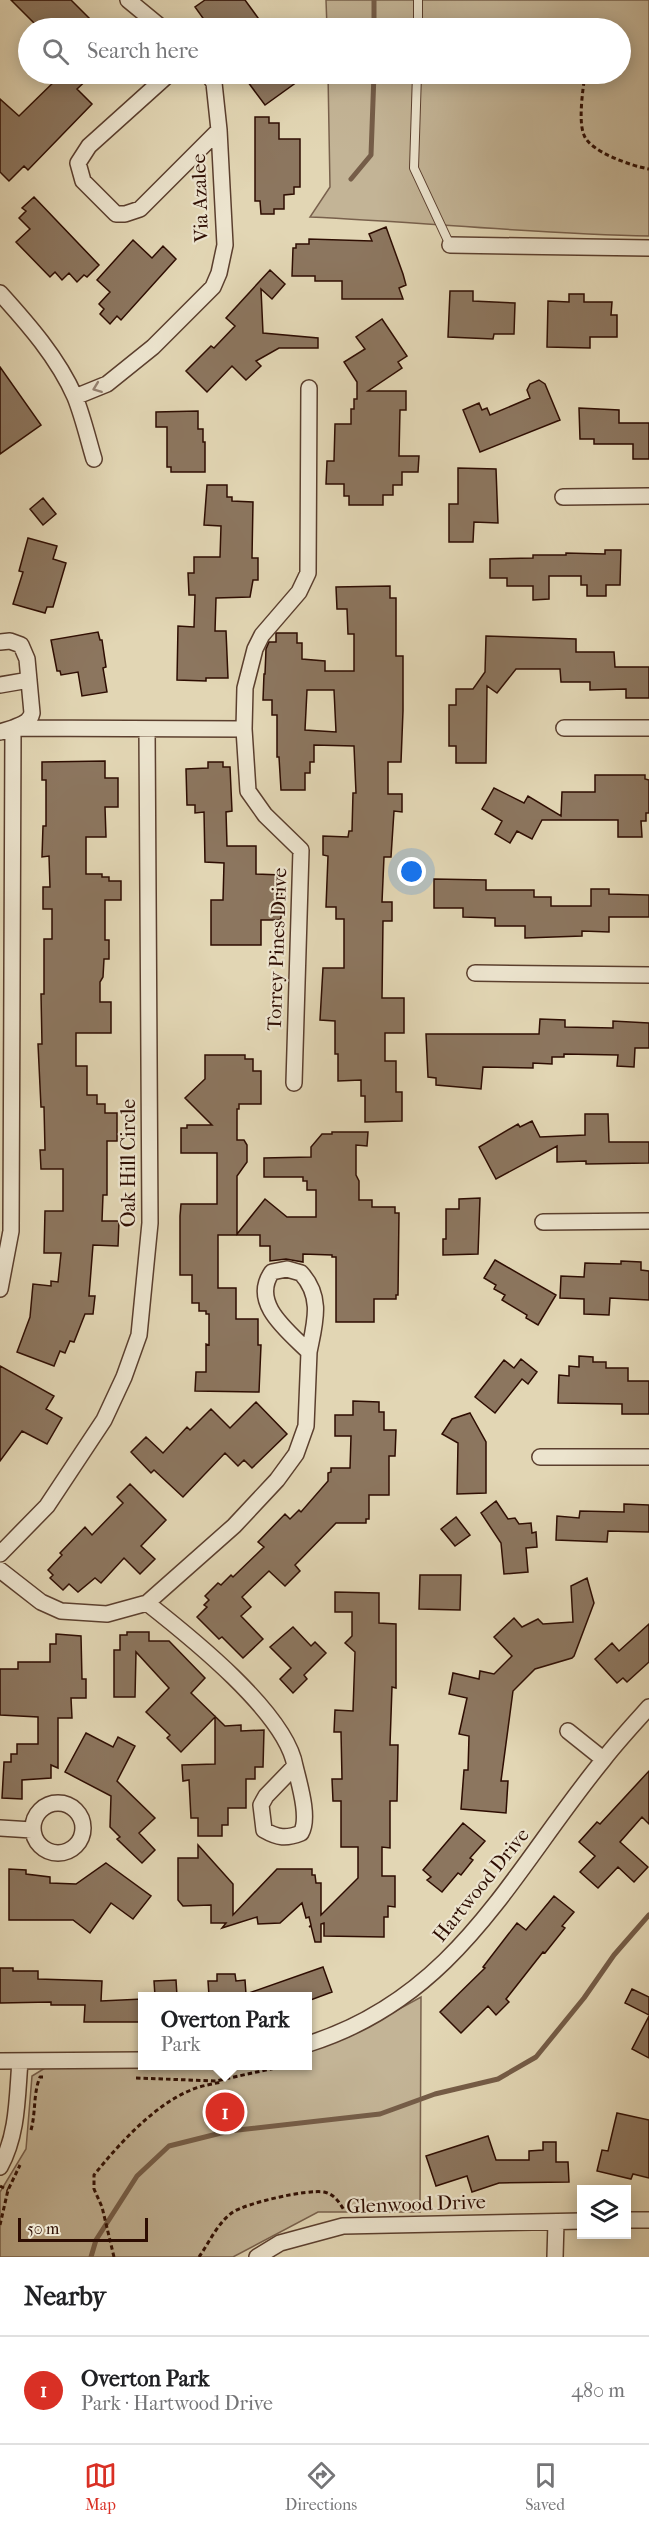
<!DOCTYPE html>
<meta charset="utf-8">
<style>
body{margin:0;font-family:"IM FELL French Canon",serif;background:#f6f6f6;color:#202124}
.controls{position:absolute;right:18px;bottom:18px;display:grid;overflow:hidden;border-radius:0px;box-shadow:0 3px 15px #0003}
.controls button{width:54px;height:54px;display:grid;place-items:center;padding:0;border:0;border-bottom:2px solid #e0e0e0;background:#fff;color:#202124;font:30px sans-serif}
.scale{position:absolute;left:18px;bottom:15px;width:130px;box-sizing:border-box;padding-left:6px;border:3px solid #2e0d02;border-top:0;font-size:16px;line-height:21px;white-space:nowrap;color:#2e0d02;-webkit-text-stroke:4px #ece4ce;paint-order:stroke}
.you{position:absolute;left:412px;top:872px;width:21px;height:21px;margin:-15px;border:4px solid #fff;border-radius:50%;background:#1a73e8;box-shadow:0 0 0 9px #1a73e833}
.badge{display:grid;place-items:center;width:39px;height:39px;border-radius:50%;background:#d93025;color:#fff;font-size:20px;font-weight:700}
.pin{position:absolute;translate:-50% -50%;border:3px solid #fff;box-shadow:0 2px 6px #0006}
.popup{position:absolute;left:138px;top:1992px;width:174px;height:78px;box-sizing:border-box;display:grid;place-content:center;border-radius:0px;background:#fff;filter:drop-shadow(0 2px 4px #0005);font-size:20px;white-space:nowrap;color:#757577}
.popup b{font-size:22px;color:#202124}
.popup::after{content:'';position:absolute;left:50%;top:100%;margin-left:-12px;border:12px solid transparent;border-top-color:#fff}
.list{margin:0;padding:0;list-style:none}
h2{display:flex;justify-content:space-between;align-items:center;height:78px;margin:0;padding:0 24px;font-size:26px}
h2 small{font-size:20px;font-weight:400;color:#757577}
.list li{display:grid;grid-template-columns:39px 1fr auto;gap:18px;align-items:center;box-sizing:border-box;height:108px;padding:0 24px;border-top:2px solid #e0e0e0}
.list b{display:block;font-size:22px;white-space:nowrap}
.list p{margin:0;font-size:20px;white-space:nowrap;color:#757577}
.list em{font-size:20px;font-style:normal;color:#757577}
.icon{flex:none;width:33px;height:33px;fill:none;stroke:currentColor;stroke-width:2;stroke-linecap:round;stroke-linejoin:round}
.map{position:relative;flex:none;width:649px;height:2257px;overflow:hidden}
.search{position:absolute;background:#fff;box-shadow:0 3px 15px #0003;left:18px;right:18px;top:18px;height:66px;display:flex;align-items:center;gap:15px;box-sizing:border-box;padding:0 21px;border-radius:33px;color:#757577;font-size:22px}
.sheet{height:186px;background:#fff}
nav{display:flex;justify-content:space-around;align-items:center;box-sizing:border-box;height:84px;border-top:2px solid #e0e0e0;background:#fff;font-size:16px;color:#757577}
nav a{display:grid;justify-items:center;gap:3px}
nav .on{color:#d93025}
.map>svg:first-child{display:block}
.green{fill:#c3b496;stroke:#78604c;stroke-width:1.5}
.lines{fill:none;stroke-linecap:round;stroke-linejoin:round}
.stream{stroke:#755d48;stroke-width:5}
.building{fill:#8c765f;stroke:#2e0d02;stroke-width:1.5;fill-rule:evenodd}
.lane-casing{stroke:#5b3f2e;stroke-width:10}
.street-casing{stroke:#5b3f2e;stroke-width:18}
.path{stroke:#2e0d02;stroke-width:3;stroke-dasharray:4.5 3;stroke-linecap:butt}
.lane{stroke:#ece4ce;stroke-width:8}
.street{stroke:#ece4ce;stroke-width:15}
.oneway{stroke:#968372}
.labels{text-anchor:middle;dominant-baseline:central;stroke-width:4.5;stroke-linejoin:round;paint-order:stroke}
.street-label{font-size:20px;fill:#2e0d02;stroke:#ece4ce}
</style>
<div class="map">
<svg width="649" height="2257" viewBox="0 0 649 2257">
<rect width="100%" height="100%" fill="#e2d6b4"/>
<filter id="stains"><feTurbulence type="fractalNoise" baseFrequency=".00333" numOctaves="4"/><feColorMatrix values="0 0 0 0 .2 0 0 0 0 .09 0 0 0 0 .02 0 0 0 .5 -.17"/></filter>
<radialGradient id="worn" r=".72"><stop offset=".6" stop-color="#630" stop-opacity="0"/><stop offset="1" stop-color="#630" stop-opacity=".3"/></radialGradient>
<path class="green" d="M326,0H649V236C536,234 423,222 310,217L330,187L328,74H620V28H327Z
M421,1997L420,2212H318L233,2257H0V2192L26,2149L32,2076L45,2068L308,2066V2052L350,2036Z"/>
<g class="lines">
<path class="stream" d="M374,28V0
M351,179L371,155L374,74
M91,2257L96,2240L137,2176L169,2146L229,2131L380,2114L435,2094L498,2079L536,2057L584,1998L614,1955L649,1915"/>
</g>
<path class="building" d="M11,0H71L99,28H39Z
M205,0H245L261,22L253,28H210L195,7Z
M62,74H93L77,89L92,104L28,170L24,166L9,181L0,172V99L19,116Z
M242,74H308L265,105Z
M255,117H269V123H279V139H300V187H294V194L284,195V209H274V214H261L260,201H255Z
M34,197L99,265L87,277L84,275L77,282L69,273L62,280L55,272L50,277L16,242L30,229L19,218L26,211L22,208Z
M386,227L403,274L406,285L399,288L403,299H342V281H315V276H292L293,248H296V244H309V239L372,241L369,234Z
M133,240L152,258L163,246L176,259L121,320L117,316L110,324L100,314L104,309L99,304L110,292L97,280Z
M270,270L285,284L272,299L261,289L263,333L318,338V348H279L256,361L261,366L246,380L232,366L207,392L186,371L211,346L214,348L235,326L226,318Z
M450,291H473V301L515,303L514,334H494L493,339L448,337Z
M569,294H584V302H612L611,315H617V337H590V348L547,347L548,301L569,302Z
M382,319L407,356L398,362L402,368L368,391H406V410H400L399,456H419L418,472H402V485H393V495H383V505H349V496H344V484H326L327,461H334L335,424H351V409H354V399H357V382L344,362L365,349L356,337Z
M0,367L41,425L0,454Z
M539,380L545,384L560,420L480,452L463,410L479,403L482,410L487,408L490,415L530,398L527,390L530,384Z
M579,408L619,410V423H649V459H633V444H594V439H580Z
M198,411V429H203V442H205V472H171V467H167V427H156V412Z
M458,468L496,469L498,523L474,522L473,542H449V504H458Z
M207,485H227V497H232V501L253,502L252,558H258V580H253L250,597L216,598L215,631H226L228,678H206V681L177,680L178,626L194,627L195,595H189L188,573H194V557H220L221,526L204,525Z
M43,498L56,514L43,525L30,509Z
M28,538L57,546L53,559L66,563L53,607H47L45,613L13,604L23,572L19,571Z
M605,550H621L620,585H606V596H587V585H581V576H549V599L533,600V586H507V578H490V559L533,558V555H566V553L605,554Z
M390,586V598H396V656H403V711L401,762H388V794H402V812L394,811L391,857H384L382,902H392V921H383L382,998H404V1033H385V1061H396V1092H402V1121L365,1122V1096H361V1080L338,1081V1054H335V1021L320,1020L323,968H344V919H336V907H326L328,856L323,855V836L348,837L349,831H352L353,793H356L354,746L314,745V762H310V773H305V790H281L279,757H277V715H272V700H263L264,674H265L266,649L269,642H276V633H297V643H302V659L325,661V671H354V634H348L347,609H337L336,587ZM307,690H334L336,732L305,730Z
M98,632L100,640H102L106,667L103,668L107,692L82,696L78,672L61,675L60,671H57L51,640Z
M486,636L576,639V652H614L615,667H649V698H626V689L590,690V682H561L560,669H516L497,693L487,686L486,763H456V746H449V705H456V689H473L485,672Z
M105,761V778H118V807H105L106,837H86V874H102V877H109V881H121V900H105V940H109V959H104L103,977L100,982V1002H111V1033H76V1066H87V1095H97V1104H105V1113H117V1141H107V1195H103L102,1221H119L118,1246L93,1245L89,1296H95L93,1314H85L74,1342L70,1341L65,1353L60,1351L54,1366L17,1352L30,1317L33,1284L51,1286V1281L58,1282L61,1253H44L45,1211H63V1169H41L40,1150H45L44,1107H41L38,1044H42L41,994H44V939H52V909H43V887H50L49,856L42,857L43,826H46V780H42V762Z
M208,762H223V767H230L232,811L226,812L227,846H256V874L282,875L281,917L280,920H261V945H211V900H223L224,863L205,862L204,812L195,813V805H187L186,769L208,768Z
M595,775H645V779L649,780V813H646V821H641L642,837H618V820H542L532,839L517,831L510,843L495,834L502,821L482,809L494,788L524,803L528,796L561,816L562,792H595Z
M434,879L486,880V890H534V897H551V906H591V889H609V894L649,895V917H609V932L582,931V936L525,938V926H495V918L463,917V908H434Z
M540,1019L565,1020V1027L613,1028V1021L649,1023V1048H635L634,1067L617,1066L618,1055L564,1054V1057H552V1064L533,1063V1068L483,1067L481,1089L436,1085V1078L428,1077L426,1034H539Z
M205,1055H245V1059H253V1071H261V1104H239V1109H237V1140H244L247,1145V1162L237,1176V1234L265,1199L287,1217H316V1190H307V1181H303V1177H264V1158L311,1157V1147L322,1134H332V1132H368L367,1146L356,1145V1175L359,1181V1200H372V1207H395V1213H399L398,1295H396V1299H374V1322H336V1257H332V1255L303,1254V1262L286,1259L270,1261V1246H260V1235H218V1288H236V1319H258V1345H261L259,1392L195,1391L196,1372H206V1344L209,1345V1314H206V1311H199V1303H192V1275H180V1216L181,1204H217V1153H181V1128H187V1125H212L185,1098L205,1079Z
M585,1114H608L609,1142H649V1163L586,1164V1161L557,1162V1146L496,1179L479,1147L518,1124L520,1127L532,1121L540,1137L585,1135Z
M480,1198L478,1254L443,1255V1239H446V1209H459V1199Z
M495,1260L556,1295L538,1325L526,1318L527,1315L502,1300L505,1295L494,1289L496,1285L484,1278Z
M621,1261L641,1262V1270L649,1271V1300L610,1298L609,1315L584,1314V1299L560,1298L561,1276L584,1277L585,1263L621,1264Z
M579,1356L593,1357V1362H606V1368H628V1381H649V1414H622V1404L558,1403L559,1375L569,1376V1366L579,1367Z
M521,1359L537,1372L528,1384L522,1379L495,1413L475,1397L504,1360L514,1368Z
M0,1366L54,1396L46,1409L62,1418L47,1444L22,1431L0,1461Z
M353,1401L379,1402V1412H384V1430H396L395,1456H389V1495H369V1519H366V1523H336L295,1565L300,1571L285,1586L269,1571L242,1597L251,1607L241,1616L263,1639L243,1658L222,1637L219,1639L197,1617L207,1607L204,1605L209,1600L205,1596L218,1583L221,1585L231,1575L233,1577L264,1547L258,1542L285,1514L290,1519L299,1510L301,1512L328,1481V1473L331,1472V1468H350L351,1436H335V1415H353Z
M256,1402L287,1434L252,1468L244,1460L238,1466L225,1453L183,1497L154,1470L151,1473L131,1452L146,1437L163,1453L187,1427L190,1430L211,1409L230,1428Z
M470,1413L486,1442V1493L457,1494L458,1443L442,1434L452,1419Z
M130,1484L166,1520L141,1546L155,1559L140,1574L124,1558L101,1583L95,1578L78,1592L69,1584L63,1590L50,1578L53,1575L48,1570L62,1555L60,1553L85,1527L92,1535L123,1503L117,1497Z
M496,1501L508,1519L515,1518L519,1524L531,1523L532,1533L536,1532L537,1547L526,1548L528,1572L504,1574L501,1543L481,1513Z
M624,1504L649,1505V1532L608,1531L607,1542L556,1540L557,1516L579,1518L580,1511L624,1512Z
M456,1517L470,1535L455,1546L441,1529Z
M420,1575H461L460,1610L419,1609Z
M587,1578L594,1603L574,1656L572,1658L535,1669L513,1691L501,1781H508L506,1813L461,1809L464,1770H468L469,1736L459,1734L467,1698L449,1694L453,1673L479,1679L480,1671L494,1674L512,1656L494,1637L514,1618L522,1627L538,1619L543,1624L573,1622L571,1586Z
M335,1592L379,1593V1623L396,1624V1688L392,1687L390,1745H398L397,1801H390V1848L382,1847V1876H395V1907L388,1906V1917H384V1937L324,1936V1923L321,1924V1942H315L311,1926L309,1927L311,1925L309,1917L306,1918L302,1903L280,1923L258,1924L257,1917L222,1928L226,1923H211V1905L183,1906L178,1900V1858H198V1845L233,1884V1915L277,1869H312V1875H315L316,1883H321V1915L358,1878V1847H341V1801H333L332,1779H342L341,1732H334L335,1710L353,1711L355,1652L345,1643L352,1636V1612H335Z
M649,1624V1662L627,1682L623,1678L617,1683L595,1659L612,1643L619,1651Z
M293,1627L311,1646L315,1642L326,1653L304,1675L307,1679L293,1693L280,1679L291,1668L270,1647Z
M127,1632H149V1641H169L205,1678L191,1693L225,1726L241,1725V1731L264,1730L263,1767H255V1779H246V1808H228V1825H222V1836H198V1818H191L189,1780L183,1781L182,1765L215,1764V1717L181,1752L167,1738L170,1735L146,1712L169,1688L136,1652L135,1697H114V1650H120V1635H127Z
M56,1634L81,1636L82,1679H86V1698H71L72,1718H58V1768L51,1765V1778L22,1780V1799L2,1798L4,1762H11V1754H17V1744H38V1717L0,1715V1669H18V1662H50V1644H56Z
M86,1733L113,1747L118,1737L135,1746L117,1781L155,1818L139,1833L155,1850L142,1863L117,1839L120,1837L110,1827L111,1796L65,1772Z
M649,1771V1824L642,1817L620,1842L648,1867L634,1882L618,1867L598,1888L580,1872L595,1856L579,1842L597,1822L600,1824Z
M463,1823L485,1841L470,1858L473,1860L461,1875L458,1873L442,1892L427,1880L431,1877L423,1870Z
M106,1863L151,1896L133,1919L111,1903L90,1933L73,1920H9V1869L26,1870V1874L50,1877V1883L76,1884Z
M554,1896L574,1912L562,1926L565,1928L545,1953L543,1952L506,1999L509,2002L496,2015L488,2006L461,2033L440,2012L485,1968L483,1967L517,1923L526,1930Z
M323,1967L332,1992L308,2001V1996H209L208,1981H217V1974H235L236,1981L245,1980L246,1994Z
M0,1968H13V1971H38V1979L102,1981L101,2001L142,1999V2022H84L85,2005H51V2002L0,2003Z
M176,1980L177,1996H155L154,1981Z
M632,1989L649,1997V2015L625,2003Z
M649,2016V2058L632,2049Z
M617,2113L649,2120V2178L633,2174L631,2179L597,2171L602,2150L608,2151Z
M488,2136L496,2160H529V2151L543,2150V2142H556V2162H568L569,2182L499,2183L472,2192L467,2176L436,2186L426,2156Z"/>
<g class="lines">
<g class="lane-casing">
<path id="lane" d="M418,28V0
M417,74L414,168L450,245"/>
</g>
<g class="street-casing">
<path id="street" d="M128,0L162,28
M169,74L89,146L78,163L83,181L116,214H125L140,209L219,130
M450,245L649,248
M0,293C28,324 58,358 75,397C83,417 88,439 94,459
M75,397L107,384L153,347L213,287L219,273L225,245L219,130L214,83L208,74
M563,497L649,496
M0,642L10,641L21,645L27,659L32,713C30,722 22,724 13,728
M0,685L29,680
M564,728H649
M0,732L13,728L244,729
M475,973L649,975
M294,1083L301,850L265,815L248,791L244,729L245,688L255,649L262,635L299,592L308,573L309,388
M543,1222L649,1221
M287,1269L301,1273C323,1297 315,1322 309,1352C288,1331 250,1303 272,1272Z
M0,1289L11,1231L13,728
M540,1457H649
M0,1554L47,1506L104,1420L124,1377L139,1335L150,1223L147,729
M0,1570L41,1602L61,1611L107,1614L147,1603L234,1526L277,1480L296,1454L306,1426L309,1352
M147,1603C189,1636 286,1713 295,1766
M568,1731L603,1759
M295,1766C299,1783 310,1818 301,1833C286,1839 278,1838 264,1830L261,1805L266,1796Z
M33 1828a25 25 0 1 1 50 0a25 25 0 1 1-50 0Z
M0,1828L32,1830
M308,2044C458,1997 512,1871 604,1759C618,1741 634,1724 649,1707
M0,2061L142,2060
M0,2167C18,2134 17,2097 20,2061
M626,2220H649
M257,2257L280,2243L343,2226L582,2221
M555,2257L556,2222"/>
</g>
<path class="path" d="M585,74C583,89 578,121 584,135C590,152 632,166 649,169
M136,2078L216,2081L284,2066
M31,2130C36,2112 33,2094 40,2077H43
M0,2186L8,2190
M0,2225L8,2190L20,2165
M114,2257L102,2207L94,2189V2175C118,2145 154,2105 191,2090C200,2086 212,2084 222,2082
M199,2257C209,2243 218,2222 233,2212C247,2203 307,2189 324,2192C334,2194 339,2202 344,2210"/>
<use href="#lane" class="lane"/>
<use href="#street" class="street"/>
</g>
<defs><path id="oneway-chevron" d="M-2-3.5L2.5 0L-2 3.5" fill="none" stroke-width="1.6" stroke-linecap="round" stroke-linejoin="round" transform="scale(1.5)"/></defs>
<use class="oneway" href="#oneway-chevron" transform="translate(97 388) rotate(159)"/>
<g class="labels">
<g class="street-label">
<text transform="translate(200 198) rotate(-92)">Via Azalee</text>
<text transform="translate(277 949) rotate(-88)">Torrey Pines Drive</text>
<text transform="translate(128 1163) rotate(-90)">Oak Hill Circle</text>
<text transform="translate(481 1885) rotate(-51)">Hartwood Drive</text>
<text transform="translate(416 2204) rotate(-2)">Glenwood Drive</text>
</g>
</g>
<rect width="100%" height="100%" filter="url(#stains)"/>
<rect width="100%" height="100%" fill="url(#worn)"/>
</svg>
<div class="controls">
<button><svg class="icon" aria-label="layers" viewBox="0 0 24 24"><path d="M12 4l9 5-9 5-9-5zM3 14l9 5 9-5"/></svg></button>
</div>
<div class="scale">50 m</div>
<div class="you"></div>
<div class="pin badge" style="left:225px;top:2112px">1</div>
<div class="popup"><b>Overton Park</b>Park</div>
<div class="search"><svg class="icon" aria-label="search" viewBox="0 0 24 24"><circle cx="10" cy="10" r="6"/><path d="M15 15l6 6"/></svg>Search here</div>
</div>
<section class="sheet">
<h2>Nearby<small></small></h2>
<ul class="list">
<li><span class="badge">1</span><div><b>Overton Park</b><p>Park · Hartwood Drive</p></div><em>480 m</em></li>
</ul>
</section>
<nav>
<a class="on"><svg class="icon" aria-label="map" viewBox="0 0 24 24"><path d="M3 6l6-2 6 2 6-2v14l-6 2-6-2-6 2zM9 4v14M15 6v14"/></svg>Map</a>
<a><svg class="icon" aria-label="directions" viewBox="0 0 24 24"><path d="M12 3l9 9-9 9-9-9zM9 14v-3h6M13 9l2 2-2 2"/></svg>Directions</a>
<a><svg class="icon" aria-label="saved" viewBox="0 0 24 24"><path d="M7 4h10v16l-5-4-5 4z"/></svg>Saved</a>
</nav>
